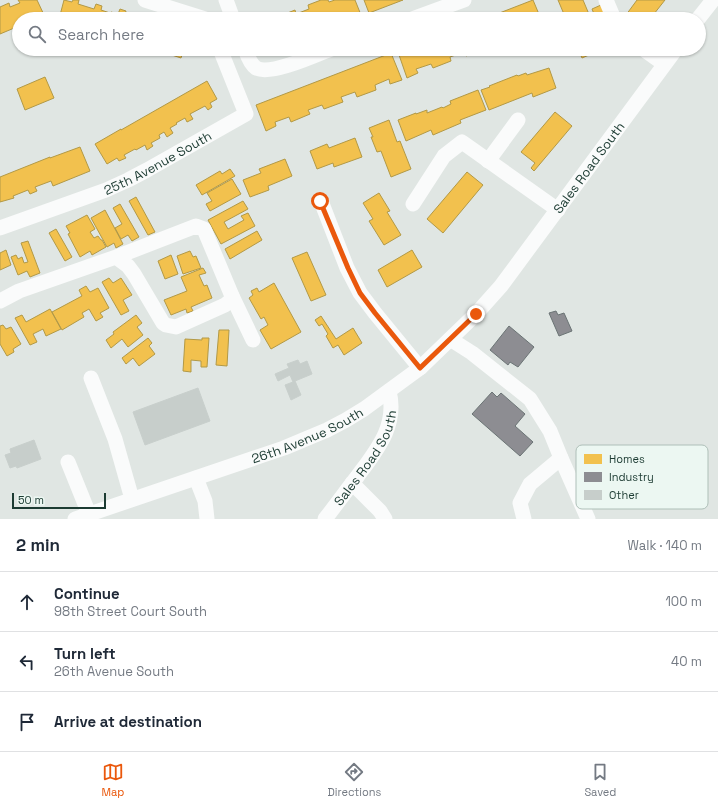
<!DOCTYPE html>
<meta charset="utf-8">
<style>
body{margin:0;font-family:"Space Grotesk",sans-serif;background:#f2f2f3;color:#1f2937}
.scale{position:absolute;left:12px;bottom:10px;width:94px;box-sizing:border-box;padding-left:4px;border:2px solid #1c3b32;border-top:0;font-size:11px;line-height:14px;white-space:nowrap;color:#1c3b32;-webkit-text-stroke:3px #ecf7f2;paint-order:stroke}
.stop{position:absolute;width:12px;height:12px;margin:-9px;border:3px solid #ea580c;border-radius:50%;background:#fff}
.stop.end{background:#ea580c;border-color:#fff;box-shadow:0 1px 4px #0008}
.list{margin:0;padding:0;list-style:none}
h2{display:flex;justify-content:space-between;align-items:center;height:52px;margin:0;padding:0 16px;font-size:17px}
h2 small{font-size:13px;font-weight:400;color:#747a83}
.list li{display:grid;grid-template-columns:26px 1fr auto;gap:12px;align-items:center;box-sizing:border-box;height:60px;padding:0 16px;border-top:1px solid #e0e1e3}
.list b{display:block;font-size:15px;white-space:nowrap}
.list p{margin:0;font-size:13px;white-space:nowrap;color:#747a83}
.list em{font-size:13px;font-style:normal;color:#747a83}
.icon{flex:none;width:22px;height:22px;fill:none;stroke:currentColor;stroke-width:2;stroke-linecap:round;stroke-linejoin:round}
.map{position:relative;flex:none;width:718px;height:519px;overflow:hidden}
.search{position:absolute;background:#fff;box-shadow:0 1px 3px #0004;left:12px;right:12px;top:12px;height:44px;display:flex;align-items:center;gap:10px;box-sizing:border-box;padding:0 14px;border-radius:22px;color:#747a83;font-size:15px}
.sheet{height:232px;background:#fff}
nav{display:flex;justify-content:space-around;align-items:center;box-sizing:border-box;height:56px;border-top:1px solid #e0e1e3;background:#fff;font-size:11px;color:#747a83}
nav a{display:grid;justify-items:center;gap:2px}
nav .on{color:#ea580c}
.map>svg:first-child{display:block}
.homes{fill:#f2c14e;stroke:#b29946}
.industry{fill:#8d8d92;stroke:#6b7475}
.building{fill:#c7cecb;stroke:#c8cfcc}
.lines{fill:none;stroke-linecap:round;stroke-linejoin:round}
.minor{stroke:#fafbfb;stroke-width:15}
.route{stroke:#ea580c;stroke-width:5}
.labels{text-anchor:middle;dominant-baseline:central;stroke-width:4;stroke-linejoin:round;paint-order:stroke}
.street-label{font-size:13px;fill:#1c3b32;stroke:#ecf7f2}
.key{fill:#ecf7f2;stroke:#aebfb8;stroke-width:1}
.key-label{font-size:11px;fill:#1c3b32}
</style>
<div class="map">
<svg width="718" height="519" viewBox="0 0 718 519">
<rect width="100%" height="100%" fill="#e0e6e3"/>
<path class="homes" d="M18,0H37L45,17L40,19H19V26L0,34V7L9,3L10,7L20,3Z
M64,0L72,2L73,0H79L78,4L94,9L96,4L102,6L101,10L110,13L111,12L118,14L120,9L126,11L125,15L131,17L132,15L142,18L143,14L150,16L149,19H59Z
M321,0H328L329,2L335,0H355L361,15L351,19H281L280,16L295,10L296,14L309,9L308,5Z
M364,0H403L369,13Z
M533,0L541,19H484Z
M558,0H583L591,19H566Z
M637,0H665L650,19H623Z
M601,5L607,19H596L592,9Z
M153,49H184L181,58Z
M406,49H484L466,56L464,52L450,57L451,61L433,68L431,64L416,69L418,73L407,78L398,52Z
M578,49H603L582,58Z
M391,53L402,80L390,84L389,79L375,85L376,90L357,97L355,92L341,97L343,102L324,109L322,105L308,110L310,114L291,122L289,117L275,122L276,126L266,131L256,105Z
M549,68L556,88L533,97L532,93L489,110L481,90L490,87L489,86L517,75L518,76L526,73L527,75Z
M45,77L54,98L25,110L17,89Z
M207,81L217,99L210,103L212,107L208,110L205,106L190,114L193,119L187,122L185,118L176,123L177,124L170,128L173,133L167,137L164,132L159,135L160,138L151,143L153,146L147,150L145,145L136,150L135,149L124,155L126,158L119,161L117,158L107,164L95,144L121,129V130Z
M478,90L486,110L460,120L461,123L433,135L431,130L406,141L398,120L416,113V114L427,110V113L442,107L443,108L451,104L450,101Z
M555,112L572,126L534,171L531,168L535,163L521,152Z
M389,120L397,142L400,141L411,169L391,177L381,151L377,152L371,137H373L369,128Z
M355,138L362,157L334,167L333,163L317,169L310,151L327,144L329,148Z
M80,147L90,171L53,186L51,181L35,187L37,191L30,194L28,190L13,196L14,198L0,202V177L50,157V158Z
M285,159L292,176L268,186L269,190L250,197L243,180L261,173L259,169Z
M230,169L235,176L202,195L196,185L220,171L222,174Z
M467,172L483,185L443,233L427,219Z
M232,179L241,194L210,211L206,204L212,201L207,193Z
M379,193L390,211L387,212L401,235L384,245L369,221L373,219L363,203Z
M136,197L155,232L148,235L129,201Z
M243,201L248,209L224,222L228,229L244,220L241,216L248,213L255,226L221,244L208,220Z
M120,204L139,237L132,241L128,235L121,239L115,228L122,224L113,208Z
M105,210L123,244L116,248L114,243L107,247L91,218Z
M87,215L95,229L90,232L94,238L98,236L101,240H102L106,247L92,255L90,251L80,257L68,234L70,233L66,226Z
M56,229L72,257L65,261L49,233Z
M257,231L262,240L230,259L225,249Z
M28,241L40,273L30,277L27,271L18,275L11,257L16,255L18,259L22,257L24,263L28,262L21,243Z
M6,250L11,265L0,270V253Z
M412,250L422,267L387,287L378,270Z
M190,251L193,257L196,256L201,268L183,274L177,256Z
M307,252L326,295L311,301L292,258Z
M171,255L178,274L165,279L158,261Z
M203,268L206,273L199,275L204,286L207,285L212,298L191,307L193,311L187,313L186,309L171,315L164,300L187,291L181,277Z
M109,278L113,283L121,278L132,295L123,300L129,311L121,315L102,282Z
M274,283L301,332L271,349L260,330L268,325L264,317L261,319L249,298L253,295L251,291L257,288L259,292Z
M86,286L90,292L98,288L109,308L100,313L103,317L96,321L89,309L82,313L84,317L62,330L52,312L82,296L79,290Z
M50,309L61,329L46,336L43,329L33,334L37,342L30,345L15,318L22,315L26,322Z
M136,315L142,323L137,327L143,335L128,347L122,339L111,348L106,340L114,334L113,332Z
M321,316L336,339L353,328L362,343L344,355L338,345L333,348L326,336L328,334L322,324L319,326L315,320Z
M3,325L6,329L11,327L21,344L13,349L14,352L7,356L0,344V326Z
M219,330H229L227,366L216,365Z
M148,338L152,343L149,346L155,354L139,366L133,358L126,364L122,358Z
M202,338H209L207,367H201V361L191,360V372L183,371L185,339L202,340Z"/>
<path class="industry" d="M556,311L558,315L564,313L572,331L559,336L549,313Z
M509,326L534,347L518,367L510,362L508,365L490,350Z
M492,392L497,397L501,393L525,414L515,426L533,442L520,456L472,414Z"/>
<path class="building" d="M298,360L300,364L307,361L312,374L295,381L301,395L291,400L285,385L293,382L290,375L278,381L275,374L289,368L287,364Z
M198,388L210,421L145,445L133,412Z
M34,440L41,459L17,468L16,466L10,468L5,455L11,453L10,449Z"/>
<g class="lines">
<g class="minor">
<path d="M145,0L205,19"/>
<path d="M226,0L233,19"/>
<path d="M606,0L614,19"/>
<path d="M412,19L464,0"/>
<path d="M698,19L713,0"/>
<path d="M245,49C247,55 250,64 256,68C270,76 316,55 331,49"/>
<path d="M643,49L664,64"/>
<path d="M488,161L518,120"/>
<path d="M321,201L347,268L360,293L375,313L420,368"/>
<path d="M413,204L444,156L462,142L558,210"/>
<path id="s1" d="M0,228L106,190L128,180L147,170L246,114L220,49"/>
<path d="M232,296L253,340"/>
<path d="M0,301L19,291L116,257L196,226L204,229L232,296L230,301L225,305L176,327L166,325L163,323L134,274L128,266L116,257"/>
<path d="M450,339L472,353L530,399L550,431L561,458L588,519"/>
<path d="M91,378L115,439L132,499"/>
<path d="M68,462L89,514"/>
<path d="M196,478L205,501L207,519"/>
<path d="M352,483L380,511L385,519"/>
<path id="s2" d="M75,519L284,448L327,430L346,420L364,409L420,368L476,314L501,286L676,49"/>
<path id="s3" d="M325,519C336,505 346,491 357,477C376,451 398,426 389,391"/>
<path d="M524,519L520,503L530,484L561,458"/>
</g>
</g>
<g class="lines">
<path class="route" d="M320,201L348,268L360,293L375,313L420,368L476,314"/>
</g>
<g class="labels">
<g class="street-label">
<text stroke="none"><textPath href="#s1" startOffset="171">25th Avenue South</textPath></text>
<text stroke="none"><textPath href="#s2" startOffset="642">Sales Road South</textPath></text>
<text stroke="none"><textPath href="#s2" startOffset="247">26th Avenue South</textPath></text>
<text stroke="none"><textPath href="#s3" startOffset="74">Sales Road South</textPath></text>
</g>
</g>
<rect x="576" y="445" width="132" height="64" rx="6" class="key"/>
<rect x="584" y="454" width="18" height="10" fill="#f2c14e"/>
<rect x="584" y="472" width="18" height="10" fill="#8d8d92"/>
<rect x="584" y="490" width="18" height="10" fill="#c7cecb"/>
<g class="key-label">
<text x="609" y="463">Homes</text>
<text x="609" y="481">Industry</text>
<text x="609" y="499">Other</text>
</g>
</svg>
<div class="scale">50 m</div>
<div class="stop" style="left:320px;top:201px"></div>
<div class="stop end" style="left:476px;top:314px"></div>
<div class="search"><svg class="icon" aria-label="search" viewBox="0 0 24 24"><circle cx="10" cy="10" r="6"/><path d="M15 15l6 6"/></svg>Search here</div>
</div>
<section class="sheet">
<h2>2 min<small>Walk · 140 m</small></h2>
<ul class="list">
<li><svg class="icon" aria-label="ahead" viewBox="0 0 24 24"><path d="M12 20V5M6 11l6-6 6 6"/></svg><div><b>Continue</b><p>98th Street Court South</p></div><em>100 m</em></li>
<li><svg class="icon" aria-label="left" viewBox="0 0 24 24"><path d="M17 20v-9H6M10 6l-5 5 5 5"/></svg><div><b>Turn left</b><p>26th Avenue South</p></div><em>40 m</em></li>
<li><svg class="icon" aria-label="arrive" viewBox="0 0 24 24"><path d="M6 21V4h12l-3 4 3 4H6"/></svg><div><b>Arrive at destination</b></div></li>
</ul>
</section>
<nav>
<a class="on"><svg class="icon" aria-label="map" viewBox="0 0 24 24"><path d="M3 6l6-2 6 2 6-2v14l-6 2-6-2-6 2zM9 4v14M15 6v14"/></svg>Map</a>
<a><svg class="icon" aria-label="directions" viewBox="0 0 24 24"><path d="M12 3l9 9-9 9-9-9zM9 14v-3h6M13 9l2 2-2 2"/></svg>Directions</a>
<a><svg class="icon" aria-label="saved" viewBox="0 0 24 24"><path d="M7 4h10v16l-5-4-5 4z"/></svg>Saved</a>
</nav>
